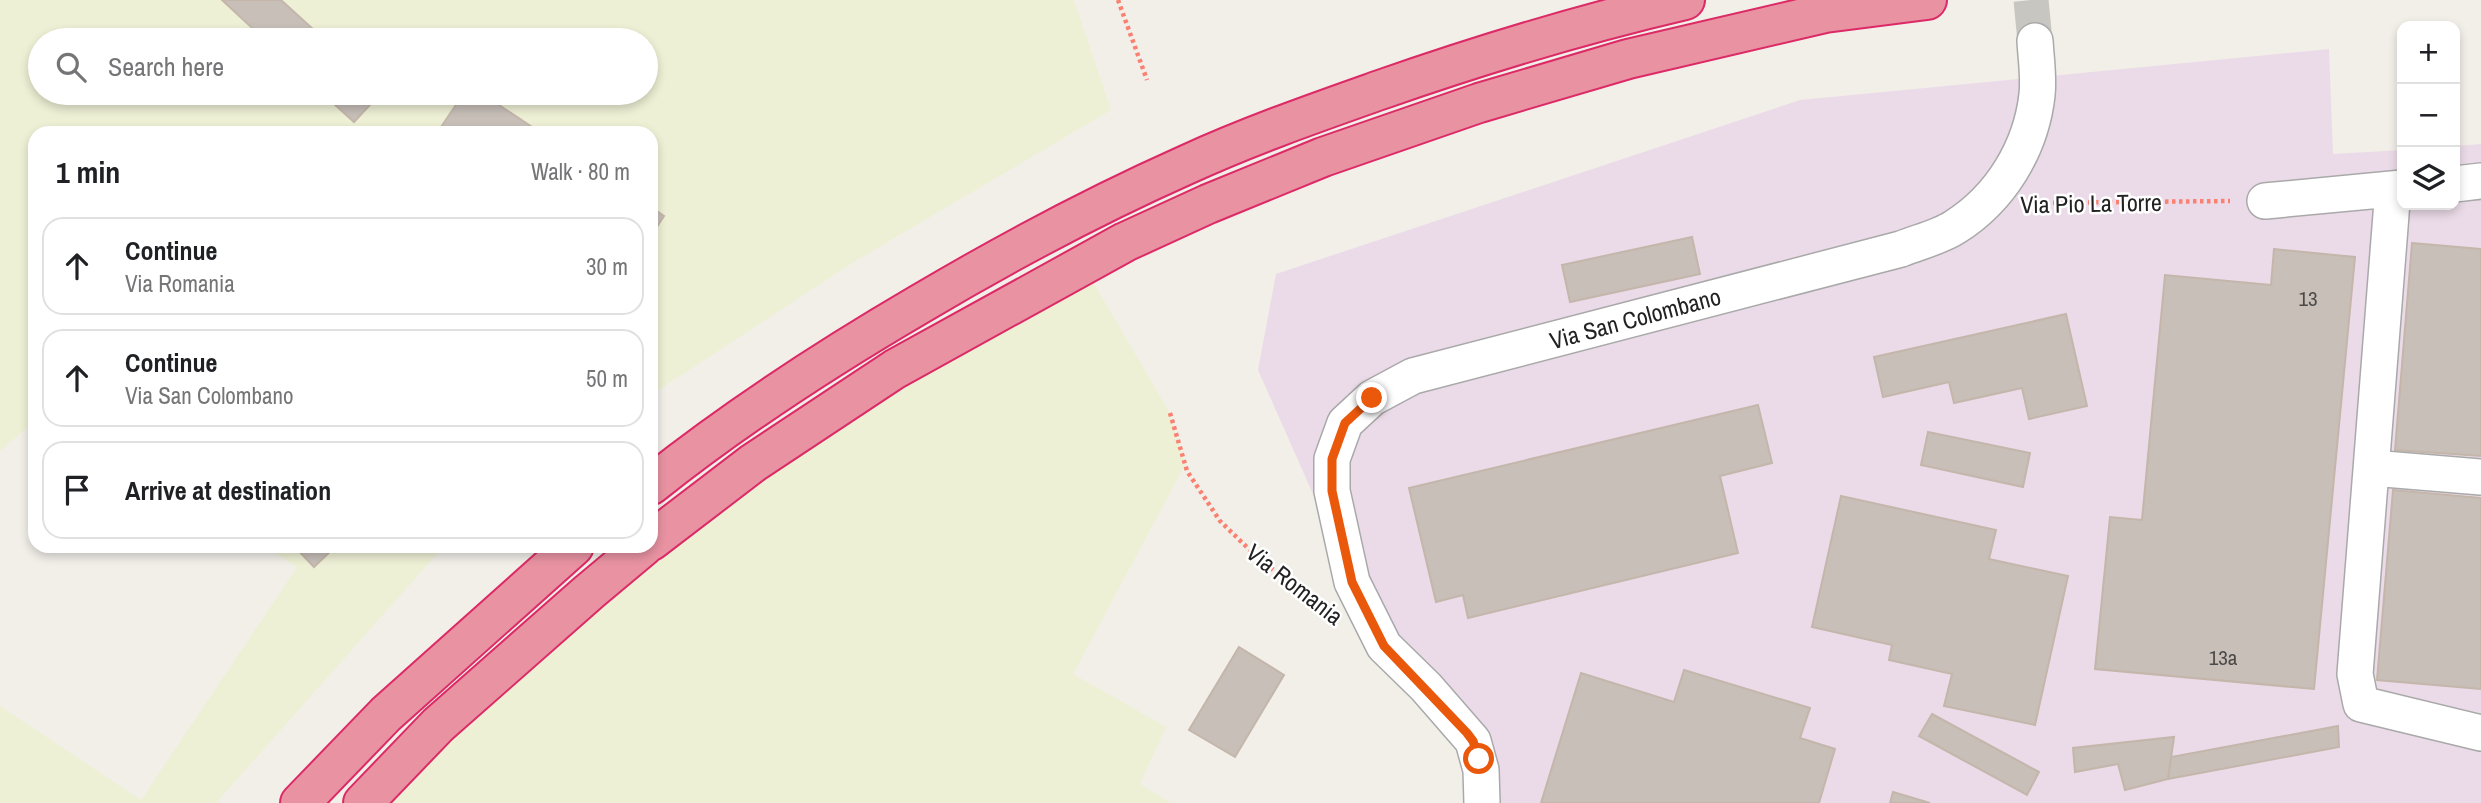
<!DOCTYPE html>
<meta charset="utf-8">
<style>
body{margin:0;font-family:"Archivo Narrow",sans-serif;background:#f6f6f6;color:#202124}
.controls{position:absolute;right:21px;top:21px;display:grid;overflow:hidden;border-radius:14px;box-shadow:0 4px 10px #0003}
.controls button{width:63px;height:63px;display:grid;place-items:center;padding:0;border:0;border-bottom:2px solid #e0e0e0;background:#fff;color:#202124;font:35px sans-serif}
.stop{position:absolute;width:21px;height:21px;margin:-16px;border:5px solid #ea580c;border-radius:50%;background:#fff}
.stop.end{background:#ea580c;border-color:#fff;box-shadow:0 2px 7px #0008}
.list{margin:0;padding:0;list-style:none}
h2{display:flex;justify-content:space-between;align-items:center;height:91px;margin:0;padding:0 28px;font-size:30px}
h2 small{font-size:23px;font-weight:400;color:#757577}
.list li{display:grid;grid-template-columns:46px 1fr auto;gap:21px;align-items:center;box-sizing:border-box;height:98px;margin:0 14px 14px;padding:0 14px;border:2px solid #e0e0e0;border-radius:21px}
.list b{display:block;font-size:26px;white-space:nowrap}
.list p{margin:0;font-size:23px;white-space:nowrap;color:#757577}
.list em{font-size:23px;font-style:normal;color:#757577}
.icon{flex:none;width:38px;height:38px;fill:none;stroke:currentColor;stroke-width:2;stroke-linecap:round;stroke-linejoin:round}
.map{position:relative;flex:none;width:2481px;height:803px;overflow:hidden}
.search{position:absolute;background:#fff;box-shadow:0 4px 10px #0003;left:28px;top:28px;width:630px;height:77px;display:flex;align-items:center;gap:18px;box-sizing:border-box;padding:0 24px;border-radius:38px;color:#757577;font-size:26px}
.panel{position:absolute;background:#fff;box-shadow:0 4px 10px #0003;left:28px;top:126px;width:630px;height:427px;border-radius:21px}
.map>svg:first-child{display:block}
.industrial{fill:#ebdbe8}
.farmland{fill:#eef0d5;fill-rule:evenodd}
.building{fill:#c7bfb8;stroke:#c4b6ab;stroke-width:2}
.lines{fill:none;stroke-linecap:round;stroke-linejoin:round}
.minor-tunnel{stroke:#c8c6c1;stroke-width:35;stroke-dasharray:35 18;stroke-linecap:butt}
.minor-casing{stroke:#a9a9a9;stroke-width:38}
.highway-casing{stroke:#dc2a67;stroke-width:42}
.path{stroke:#fa8072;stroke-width:4.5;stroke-dasharray:3.5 3.5;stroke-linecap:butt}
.minor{stroke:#fff;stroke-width:35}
.highway{stroke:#e892a2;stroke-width:38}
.route{stroke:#ea580c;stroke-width:9}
.labels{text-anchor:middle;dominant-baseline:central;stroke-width:5;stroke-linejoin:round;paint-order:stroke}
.number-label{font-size:21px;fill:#4b4948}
.street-label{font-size:24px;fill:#222;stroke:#fff}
</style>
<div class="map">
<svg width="2481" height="803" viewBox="0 0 2481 803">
<rect width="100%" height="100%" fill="#f2efe9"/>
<path class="industrial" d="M2329,49L2333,154L2402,150V205H2455V146L2481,144V803H1482V783L1352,582L1258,370L1276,274L1800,100Z"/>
<path class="farmland" d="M0,0H1074L1111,110L854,262L651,395V133H35V421L0,451ZM40,40H646V93H40Z
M1083,265L1170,413L1185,465L1073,674L1166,727L1140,784L1171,803H363L589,592Z
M264,546H444L216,803H0V706L141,800L297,567Z"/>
<path class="building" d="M222,0H281L325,40H265Z
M322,93H381L354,122Z
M464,93H481L541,133H437Z
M651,207L664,216L651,236Z
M1692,237L1700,274L1570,302L1562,265Z
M2412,243L2481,249V456L2395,450Z
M2274,249L2355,257L2314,689L2095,669L2110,517L2142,520L2165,275L2271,285Z
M2066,314L2087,406L2029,419L2022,388L1954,403L1949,382L1883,397L1874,357Z
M1758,405L1772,463L1720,476L1738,553L1468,618L1463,595L1436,602L1409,488Z
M1928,432L2030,453L2023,487L1921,465Z
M2393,490L2481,498V689L2377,680Z
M1841,496L1996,530L1989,559L2068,576L2035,725L1944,706L1952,674L1889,660L1892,645L1812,627Z
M294,546H336L314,567Z
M1239,647L1284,675L1235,757L1189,730Z
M1684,670L1810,708L1800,738L1835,749L1819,803H1541L1581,673L1674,702Z
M1932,714L2039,772L2027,795L1919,736Z
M2338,726L2339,747L2168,779L2171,757Z
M2174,737L2168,779L2125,790L2118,764L2075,772L2073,748Z
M1893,792L1930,803H1890Z"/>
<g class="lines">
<path class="minor-tunnel" d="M2031,0L2035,41"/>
<g class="minor-casing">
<path id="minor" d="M2455,184L2481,181
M2393,189L2355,674L2361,704L2481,733
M2265,201L2402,188
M2372,468L2481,477
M1482,803L1481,770L1473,741L1426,687L1384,646L1352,582L1332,491V459L1345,423L1372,398L1413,376L1901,249C1918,242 1940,237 1955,227C2001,198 2031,148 2037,95C2039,78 2036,58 2035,41"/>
</g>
<g class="highway-casing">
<path id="highway" d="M651,485C735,418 826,359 920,304C1006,253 1094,206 1186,165C1249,136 1315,113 1380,90C1480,55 1582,24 1685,0
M651,541L753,463L895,369L1125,242L1208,204L1323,157L1479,103L1628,59L1825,13L1927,0
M300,803L386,714L574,546
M363,803L438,725L589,592L644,546"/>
</g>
<path class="path" d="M1118,0L1147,80
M2032,203L2230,201
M1170,413L1187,471L1220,521L1257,557L1325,610"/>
<use href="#minor" class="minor"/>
<use href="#highway" class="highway"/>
</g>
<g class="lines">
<path class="route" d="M1372,398L1345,423L1332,459V491L1352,582L1384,646L1467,733L1473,741L1479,759"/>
</g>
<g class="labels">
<g class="number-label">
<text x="2308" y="298">13</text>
<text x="2223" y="657">13a</text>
</g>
<g class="street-label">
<text transform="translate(2091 203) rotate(-1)">Via Pio La Torre</text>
<text transform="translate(1635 318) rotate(-15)">Via San Colombano</text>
<text transform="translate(1295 584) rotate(38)">Via Romania</text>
</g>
</g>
</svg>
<div class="controls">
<button>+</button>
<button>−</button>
<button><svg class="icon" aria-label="layers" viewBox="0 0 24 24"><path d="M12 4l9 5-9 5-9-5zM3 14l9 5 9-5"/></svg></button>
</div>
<div class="stop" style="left:1479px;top:759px"></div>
<div class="stop end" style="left:1372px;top:398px"></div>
<div class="search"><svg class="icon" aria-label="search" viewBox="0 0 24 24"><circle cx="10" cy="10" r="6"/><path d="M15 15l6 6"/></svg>Search here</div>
<section class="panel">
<h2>1 min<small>Walk · 80 m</small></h2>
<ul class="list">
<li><svg class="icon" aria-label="ahead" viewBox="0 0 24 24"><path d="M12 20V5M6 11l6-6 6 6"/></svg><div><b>Continue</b><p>Via Romania</p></div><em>30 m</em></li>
<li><svg class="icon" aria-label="ahead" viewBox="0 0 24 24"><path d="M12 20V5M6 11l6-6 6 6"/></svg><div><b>Continue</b><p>Via San Colombano</p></div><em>50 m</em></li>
<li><svg class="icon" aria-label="arrive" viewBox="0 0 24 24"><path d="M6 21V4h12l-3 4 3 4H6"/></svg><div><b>Arrive at destination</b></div></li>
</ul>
</section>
</div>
